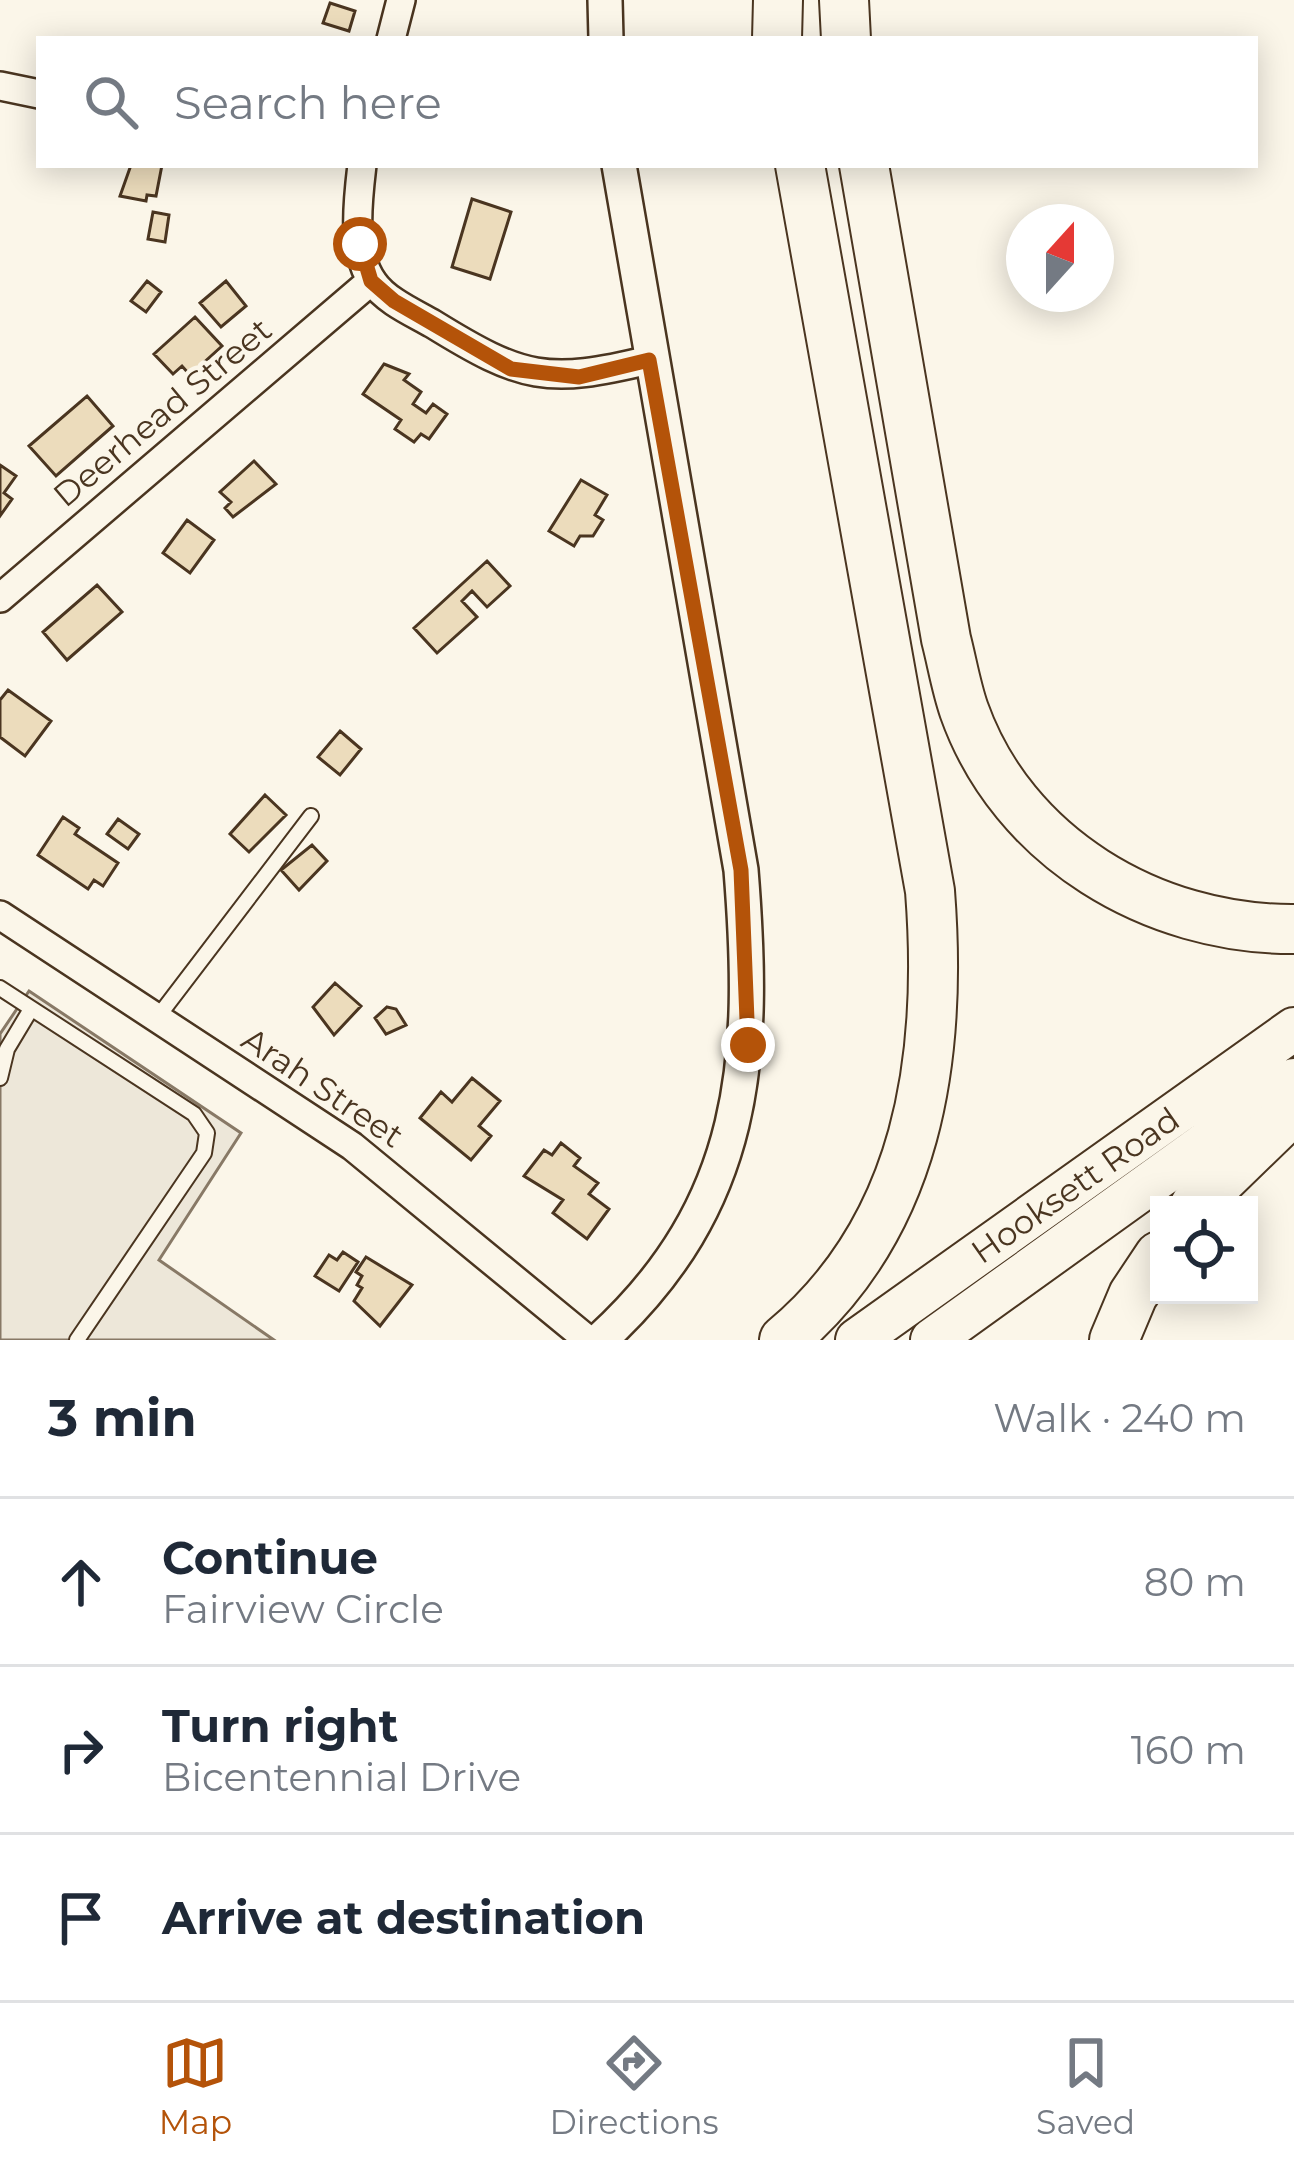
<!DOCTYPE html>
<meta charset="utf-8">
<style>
body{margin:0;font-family:Montserrat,sans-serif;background:#f2f2f3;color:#1f2937}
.controls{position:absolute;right:36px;bottom:36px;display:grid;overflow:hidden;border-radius:0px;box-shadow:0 6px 30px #0003}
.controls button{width:108px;height:108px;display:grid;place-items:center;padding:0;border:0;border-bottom:3px solid #e0e1e3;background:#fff;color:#1f2937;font:60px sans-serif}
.compass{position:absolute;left:1006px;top:204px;width:108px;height:108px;border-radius:50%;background:#fff;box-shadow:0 6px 30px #0003;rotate:21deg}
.stop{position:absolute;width:36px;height:36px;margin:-27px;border:9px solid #b45309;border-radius:50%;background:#fff}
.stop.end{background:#b45309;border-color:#fff;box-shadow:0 3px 12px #0008}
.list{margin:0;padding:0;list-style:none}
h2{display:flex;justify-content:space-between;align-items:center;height:156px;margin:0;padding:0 48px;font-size:51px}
h2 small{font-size:39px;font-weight:400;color:#747a83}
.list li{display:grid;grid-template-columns:78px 1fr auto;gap:36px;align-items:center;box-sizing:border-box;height:168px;padding:0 48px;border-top:3px solid #e0e1e3}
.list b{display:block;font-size:45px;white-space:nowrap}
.list p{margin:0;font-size:39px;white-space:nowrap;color:#747a83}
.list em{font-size:39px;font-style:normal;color:#747a83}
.icon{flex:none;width:66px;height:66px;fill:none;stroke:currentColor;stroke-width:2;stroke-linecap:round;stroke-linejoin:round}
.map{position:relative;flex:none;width:1294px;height:1340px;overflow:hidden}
.search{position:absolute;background:#fff;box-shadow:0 6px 30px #0003;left:36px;right:36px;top:36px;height:132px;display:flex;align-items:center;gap:30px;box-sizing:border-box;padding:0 42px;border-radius:0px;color:#747a83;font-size:45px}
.sheet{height:660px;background:#fff}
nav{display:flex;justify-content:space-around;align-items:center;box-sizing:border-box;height:168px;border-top:3px solid #e0e1e3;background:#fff;font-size:33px;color:#747a83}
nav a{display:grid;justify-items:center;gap:6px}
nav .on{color:#b45309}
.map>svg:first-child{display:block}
.parking{fill:#ede7d9;stroke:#887966;stroke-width:3}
.building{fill:#ecdcbc;stroke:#4a3520;stroke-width:3}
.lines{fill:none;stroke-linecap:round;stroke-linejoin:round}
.service-casing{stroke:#4a3520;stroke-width:18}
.minor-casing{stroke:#4a3520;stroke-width:32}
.tertiary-casing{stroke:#4a3520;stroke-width:38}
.primary-casing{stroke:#4a3520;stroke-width:46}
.motorway-casing{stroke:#4a3520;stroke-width:52}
.service{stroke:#fbf6e9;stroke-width:14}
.minor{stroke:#fbf6e9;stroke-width:27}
.tertiary{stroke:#fbf6e9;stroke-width:33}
.primary{stroke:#fbf6e9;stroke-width:42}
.motorway{stroke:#fbf6e9;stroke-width:48}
.route{stroke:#b45309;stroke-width:15}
.labels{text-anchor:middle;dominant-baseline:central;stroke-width:9;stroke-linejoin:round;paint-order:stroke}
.street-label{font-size:33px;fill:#4a3520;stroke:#fbf6e9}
</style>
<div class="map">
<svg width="1294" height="1340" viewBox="0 0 1294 1340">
<rect width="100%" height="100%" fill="#fbf6e9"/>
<path class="parking" d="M29,991L241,1133L159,1260L274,1340H0V1034Z"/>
<path class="building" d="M330,3L355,11L349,31L323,23Z
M131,165H162L156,196L147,195L146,201L120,196Z
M472,199L511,212L490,279L452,267Z
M153,212L169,215L165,242L148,239Z
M147,281L161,292L146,312L131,301Z
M226,281L246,306L221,327L200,303Z
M195,317L222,346L190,375L182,366L173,374L154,354Z
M384,364L409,374L404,380L421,392L413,404L426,413L433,404L447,414L429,439L421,434L414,442L395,429L401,420L363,394Z
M87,396L113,426L56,476L29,446Z
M254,461L276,484L233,517L225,508L231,502L220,492Z
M0,465L16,476L4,493L12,499L0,516Z
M581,480L607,495L595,515L603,520L593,536H580L574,546L549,531Z
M187,520L214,540L190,573L163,553Z
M487,561L510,586L487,607L472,591L462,601L477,617L437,653L414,628Z
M97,585L122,612L67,660L43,632Z
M8,690L51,721L25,756L0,737V700Z
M340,731L361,749L340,775L318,757Z
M265,795L286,815L249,852L230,834Z
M63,817L79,828L75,834L118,863L103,886L94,880L88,889L38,855Z
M118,819L139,834L128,849L107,834Z
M312,845L327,861L299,890L281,870Z
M335,983L361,1006L334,1035L313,1007Z
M387,1007L396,1009L406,1025L386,1034L375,1018Z
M472,1078L500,1101L479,1126L491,1136L471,1160L420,1118L441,1092L452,1102Z
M561,1143L580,1158L574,1166L598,1183L589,1194L609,1209L587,1239L553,1213L563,1200L524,1176L544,1150L552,1155Z
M343,1252L358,1262L339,1291L315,1276L329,1255L337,1260Z
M366,1257L412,1285L380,1326L354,1301L362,1288L357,1285L362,1276L356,1272Z"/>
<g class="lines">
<g class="service-casing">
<path id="service" d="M0,988L194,1114L207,1133L204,1153L77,1340
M157,1018L311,816
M0,1078L7,1049L31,1009"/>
</g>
<g class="minor-casing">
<path id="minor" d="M391,39L401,0
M0,86L39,94
M362,165C358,199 351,252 373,282C386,301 414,313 433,324C522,379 547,385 649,360
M0,598L371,281
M0,915L352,1146L588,1340"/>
</g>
<g class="tertiary-casing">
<path id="tertiary" d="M605,0L606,39
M600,1340C749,1204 756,1057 741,870L619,165"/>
</g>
<g class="primary-casing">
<path id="primary" d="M857,1340L1294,1029
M932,1340L1294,1080"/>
</g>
<g class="motorway-casing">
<path id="motorway" d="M844,0L846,39
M777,39L778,0
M864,165L946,639C952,662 956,687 964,710C1013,848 1153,930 1294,929
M1195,1205L1294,1109
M784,1340C919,1227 943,1058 930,891L800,165
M1114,1340L1133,1295L1159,1256"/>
</g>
<use href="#service" class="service"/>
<use href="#minor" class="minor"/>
<use href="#tertiary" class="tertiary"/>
<use href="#primary" class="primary"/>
<use href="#motorway" class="motorway"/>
</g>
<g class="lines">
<path class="route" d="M360,244L371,281L394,301L511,369L579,377L649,360L741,870L748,1045"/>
</g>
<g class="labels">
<g class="street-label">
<text transform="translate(162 412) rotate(-40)">Deerhead Street</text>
<text transform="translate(323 1087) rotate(34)">Arah Street</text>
<text transform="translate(1075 1185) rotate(-35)">Hooksett Road</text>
</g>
</g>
</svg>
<div class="controls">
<button><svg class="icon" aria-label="locate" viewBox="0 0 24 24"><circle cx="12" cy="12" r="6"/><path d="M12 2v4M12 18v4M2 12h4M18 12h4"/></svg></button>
</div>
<svg class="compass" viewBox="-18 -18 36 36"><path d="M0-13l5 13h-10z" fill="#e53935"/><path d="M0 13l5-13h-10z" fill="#747a83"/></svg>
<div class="stop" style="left:360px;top:244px"></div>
<div class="stop end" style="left:748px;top:1045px"></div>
<div class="search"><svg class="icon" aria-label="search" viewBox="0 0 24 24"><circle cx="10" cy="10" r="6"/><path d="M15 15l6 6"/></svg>Search here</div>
</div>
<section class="sheet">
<h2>3 min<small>Walk · 240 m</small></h2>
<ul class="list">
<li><svg class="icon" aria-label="ahead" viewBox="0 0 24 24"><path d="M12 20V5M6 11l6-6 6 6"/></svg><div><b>Continue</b><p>Fairview Circle</p></div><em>80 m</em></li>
<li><svg class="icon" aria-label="right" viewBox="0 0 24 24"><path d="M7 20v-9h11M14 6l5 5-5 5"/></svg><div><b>Turn right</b><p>Bicentennial Drive</p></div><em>160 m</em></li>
<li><svg class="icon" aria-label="arrive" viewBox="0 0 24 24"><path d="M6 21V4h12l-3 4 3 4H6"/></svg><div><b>Arrive at destination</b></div></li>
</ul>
</section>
<nav>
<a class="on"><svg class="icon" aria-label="map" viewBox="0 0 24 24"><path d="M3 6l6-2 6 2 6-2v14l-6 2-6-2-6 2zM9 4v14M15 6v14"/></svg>Map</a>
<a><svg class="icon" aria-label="directions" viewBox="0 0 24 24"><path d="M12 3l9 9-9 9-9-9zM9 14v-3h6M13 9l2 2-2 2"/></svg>Directions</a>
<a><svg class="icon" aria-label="saved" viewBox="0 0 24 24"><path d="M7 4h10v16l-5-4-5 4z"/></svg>Saved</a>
</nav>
